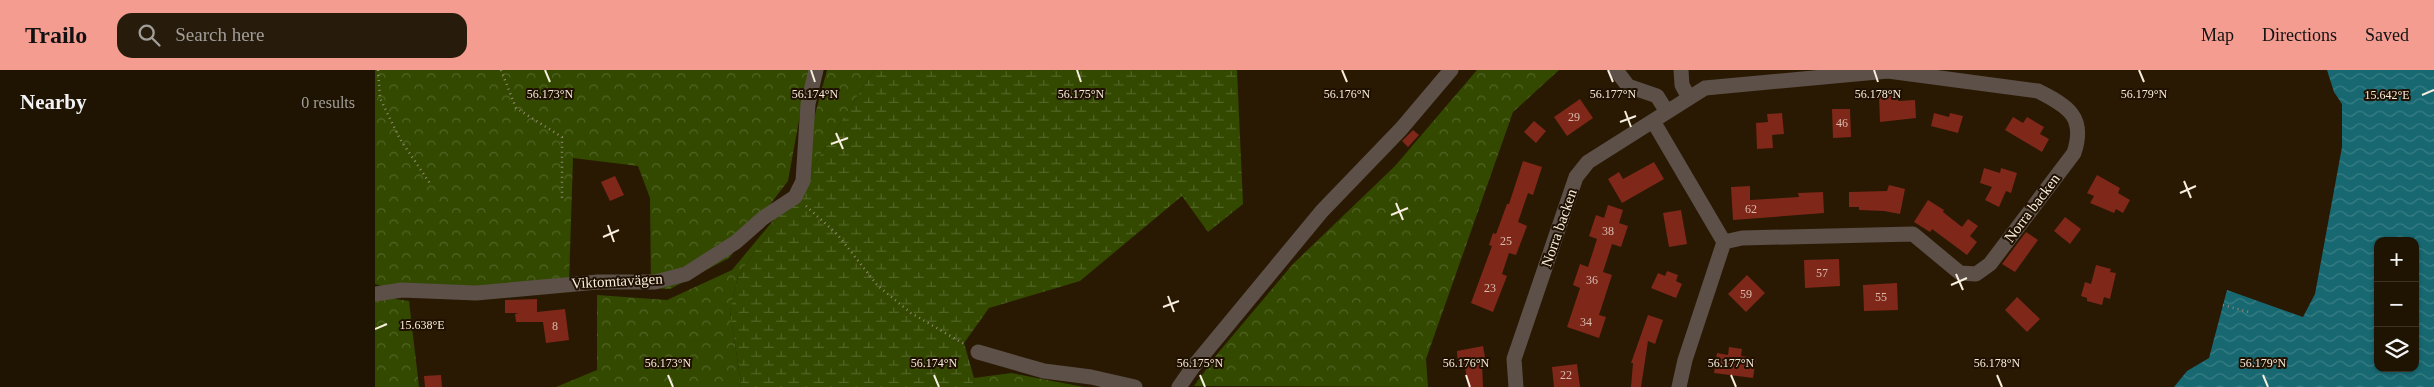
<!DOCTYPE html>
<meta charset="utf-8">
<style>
body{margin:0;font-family:"Times New Roman",serif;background:#271c0c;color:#f1f3f6}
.controls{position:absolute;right:15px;bottom:15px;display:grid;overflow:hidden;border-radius:10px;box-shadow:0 1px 4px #0004}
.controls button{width:45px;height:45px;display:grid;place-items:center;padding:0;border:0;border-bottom:1px solid #3c3224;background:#1f1302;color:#f1f3f6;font:25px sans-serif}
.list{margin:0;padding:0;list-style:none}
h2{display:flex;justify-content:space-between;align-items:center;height:65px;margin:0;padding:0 20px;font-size:21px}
h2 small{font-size:16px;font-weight:400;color:#a19e99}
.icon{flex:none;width:28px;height:28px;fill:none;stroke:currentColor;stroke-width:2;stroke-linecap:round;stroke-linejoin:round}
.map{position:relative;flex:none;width:2059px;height:317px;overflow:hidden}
header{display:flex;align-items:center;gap:30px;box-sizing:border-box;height:70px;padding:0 25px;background:#f59c91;color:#111}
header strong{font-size:24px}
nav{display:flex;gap:28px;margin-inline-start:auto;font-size:18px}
.search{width:350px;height:45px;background:#271c0c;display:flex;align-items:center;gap:12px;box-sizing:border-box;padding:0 18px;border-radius:15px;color:#a19e99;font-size:19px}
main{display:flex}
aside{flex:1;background:#1f1302}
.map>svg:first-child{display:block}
.forest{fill:url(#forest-crowns)}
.wetland{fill:url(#wetland-marsh)}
.water{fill:url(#water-waves);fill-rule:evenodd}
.building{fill:#7f2719}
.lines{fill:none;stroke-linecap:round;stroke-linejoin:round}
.path{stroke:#958875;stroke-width:2.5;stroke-dasharray:1 4;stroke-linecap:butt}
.minor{stroke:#5c5048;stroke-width:15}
.ticks{fill:none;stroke:#f7edde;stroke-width:2}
.labels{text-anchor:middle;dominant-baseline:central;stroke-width:4;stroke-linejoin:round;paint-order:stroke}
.number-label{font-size:12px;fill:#d9bcad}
.street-label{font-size:15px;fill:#f7edde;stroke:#1f1000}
.ticks-label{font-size:12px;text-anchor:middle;fill:#f7edde;stroke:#1f1000;stroke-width:4;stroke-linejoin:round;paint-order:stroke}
</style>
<header>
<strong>Trailo</strong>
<div class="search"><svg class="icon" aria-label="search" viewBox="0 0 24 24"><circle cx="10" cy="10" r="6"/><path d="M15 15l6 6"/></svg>Search here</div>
<nav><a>Map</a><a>Directions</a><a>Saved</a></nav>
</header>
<main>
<aside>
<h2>Nearby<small>0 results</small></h2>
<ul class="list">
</ul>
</aside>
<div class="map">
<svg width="2059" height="317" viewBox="0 0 2059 317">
<defs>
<pattern id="forest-crowns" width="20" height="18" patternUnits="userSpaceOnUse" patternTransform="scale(1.25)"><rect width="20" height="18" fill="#334900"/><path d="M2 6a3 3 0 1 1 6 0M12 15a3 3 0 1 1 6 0" fill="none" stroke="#516425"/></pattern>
<pattern id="wetland-marsh" width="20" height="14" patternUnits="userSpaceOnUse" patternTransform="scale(1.25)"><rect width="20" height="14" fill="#334900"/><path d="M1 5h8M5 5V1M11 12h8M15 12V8" fill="none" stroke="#516425"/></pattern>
<pattern id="water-waves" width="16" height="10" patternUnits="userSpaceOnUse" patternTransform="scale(1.25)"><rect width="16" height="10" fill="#176871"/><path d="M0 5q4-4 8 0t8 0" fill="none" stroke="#3a7e85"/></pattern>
</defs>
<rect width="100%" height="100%" fill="#291902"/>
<path class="forest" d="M0,0H440L425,45L413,111L354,188L295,219L276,218L275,128L263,96L198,88L194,214L74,219L10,217L0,214Z
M452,0H499L428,112L438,52Z
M1102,0H1184L1138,42L1051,289L1053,317L819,316L843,283L918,194L1020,96Z
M417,128L363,206L355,241L366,314L364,317H181L222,300V225L292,230L357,200Z
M0,226L34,231L44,317H0Z
M636,303L709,317H598L599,308Z"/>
<path class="wetland" d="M499,0H862L868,134L833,162L807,126L705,211L614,238L589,273L599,308L598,317H364L366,314L355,241L363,206L428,112Z"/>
<path class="water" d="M1952,0H2059V317H1799L1812,301L1834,288L1852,220L1928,247L1940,224L1967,77V34L1959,22ZM2003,171H2040V298H2003Z"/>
<path class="building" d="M1522,25L1523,31L1540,30L1541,48L1505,52L1504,26Z
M1205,29L1218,48L1192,66L1179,47Z
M1457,39H1475L1476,67L1458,68Z
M1407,43L1409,64L1397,65L1398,78L1382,79L1381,53L1393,52L1392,44Z
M1559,43L1574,47L1575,43L1588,46L1583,63L1556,56Z
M1638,47L1648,53L1652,47L1669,57L1665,64L1674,69L1667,82L1630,60Z
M1159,51L1171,61L1161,73L1149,62Z
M1038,60L1044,65L1033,77L1027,71Z
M1148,91L1167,97L1158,125L1153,123L1143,152L1152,156L1141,185L1134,183L1127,204L1132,206L1118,242L1096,233L1117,176L1114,175L1118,163L1121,164L1132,134H1134Z
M1279,92L1289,109L1247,133L1233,109L1244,102L1248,109Z
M1609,98L1625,103L1626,98L1642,103L1636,123L1631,121L1624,137L1610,130L1617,117L1605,113Z
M1722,105L1745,118L1743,123L1755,130L1748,143L1741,139L1739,143L1715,133L1719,126L1712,123Z
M240,106L249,125L235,131L226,112Z
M1514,115L1530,119L1525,144L1509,141L1484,140V137H1474V122L1512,121Z
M1375,116V130L1424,127L1423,123L1448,122L1449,143L1358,150L1356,117Z
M1553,130L1569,140L1568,142L1587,157L1593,149L1603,156L1595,166L1602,172L1592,185L1557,159L1555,162L1539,152Z
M1233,135L1248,140L1244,153L1253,156L1246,177L1237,174L1228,202L1237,205L1224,245L1231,247L1224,268L1192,257L1205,218L1198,215L1205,194L1213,197L1222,169L1214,166L1221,145L1229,148Z
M1306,140L1312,174L1294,177L1288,143Z
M1690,147L1706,159L1695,174L1679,161Z
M1651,162L1663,170L1640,202L1627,194Z
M1464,189L1465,216L1430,218L1429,190Z
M1721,195L1736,199L1735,202L1741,203L1735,229L1729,227L1727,235L1712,231V228L1706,226L1710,212L1716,214Z
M1292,201L1303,205L1301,211L1307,214L1301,228L1276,218L1283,203L1290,206Z
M1372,205L1390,223L1371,242L1353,224Z
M1522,213L1523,240L1489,241L1488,215Z
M1642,227L1665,249L1652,262L1630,240Z
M162,229V242L190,239L194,270L171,273L168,252H141L140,244L144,243H130V230Z
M1273,245L1288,250L1280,274L1273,271L1266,317H1256L1258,293H1256Z
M1108,276L1111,293L1107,294L1108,317H1093L1090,296L1083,297L1082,281Z
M1354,277L1367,279L1366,286L1381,288L1378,308L1339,303L1342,283L1353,285Z
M1202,294L1205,317H1179L1177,297Z
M66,305L67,317H50L49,306Z"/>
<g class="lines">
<path class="path" d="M3,0L5,28L25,69L56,115
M126,0L141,38L187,67V128
M431,136L462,164L503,216L536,243L591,275
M1848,235L1874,242"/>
<path class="minor" d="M1241,0L1253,16L1282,26L1292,42
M1306,0L1307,15L1314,28
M1278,51L1349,172
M0,224L27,220L101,223L223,212H280L311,204L361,172L388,148L420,127L428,111L433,34L441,0
M603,282L669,301L716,307L760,317
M804,317L818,297L947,141L1026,59L1076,0
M1141,317L1139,289L1201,107L1213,92L1330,18L1513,1L1663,21C1693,36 1711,47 1699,83L1615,194L1601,204L1585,203L1538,164L1367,168L1349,172L1310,290L1304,317"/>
</g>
<path class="ticks" d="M170,0L175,12M436,0L440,12M702,0L706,12M967,0L972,12M1233,0L1238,12M1499,0L1503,12M1764,0L1769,12M2047,25L2059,20M1250,41L1256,57M1245,52L1261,46M461,63L468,79M456,74L473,68M1809,111L1816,128M1805,123L1821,116M1021,133L1028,150M1016,145L1033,138M233,155L239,172M228,167L244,160M1581,204L1588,220M1576,215L1592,208M793,226L799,242M788,237L804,231M0,259L12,254M293,305L298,317M559,305L564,317M825,305L830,317M1091,305L1095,317M1356,305L1361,317M1622,305L1627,317M1888,305L1893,317"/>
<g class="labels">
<g class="number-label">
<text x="1199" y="47">29</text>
<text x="1467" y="53">46</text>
<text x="1376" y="139">62</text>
<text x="1233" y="161">38</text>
<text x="1131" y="171">25</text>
<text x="1447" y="203">57</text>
<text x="1217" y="210">36</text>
<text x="1115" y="218">23</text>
<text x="1371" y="224">59</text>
<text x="1506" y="227">55</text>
<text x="1211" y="252">34</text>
<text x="180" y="256">8</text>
<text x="1191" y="305">22</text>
</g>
<g class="street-label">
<text transform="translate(1657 138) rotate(-53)">Norra backen</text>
<text transform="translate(1184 158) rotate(-71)">Norra backen</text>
<text transform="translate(242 211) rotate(-3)">Viktomtavägen</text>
</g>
</g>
<g class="ticks-label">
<text x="175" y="28">56.173°N</text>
<text x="440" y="28">56.174°N</text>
<text x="706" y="28">56.175°N</text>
<text x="972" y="28">56.176°N</text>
<text x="1238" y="28">56.177°N</text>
<text x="1503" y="28">56.178°N</text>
<text x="1769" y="28">56.179°N</text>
<text x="2012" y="29">15.642°E</text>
<text x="47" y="259">15.638°E</text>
<text x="825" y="297">56.175°N</text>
<text x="1091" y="297">56.176°N</text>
<text x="293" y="297">56.173°N</text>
<text x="559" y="297">56.174°N</text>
<text x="1356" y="297">56.177°N</text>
<text x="1622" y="297">56.178°N</text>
<text x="1888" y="297">56.179°N</text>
</g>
</svg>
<div class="controls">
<button>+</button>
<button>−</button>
<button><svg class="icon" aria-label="layers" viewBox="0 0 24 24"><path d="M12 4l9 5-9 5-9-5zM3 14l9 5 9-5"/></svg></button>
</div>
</div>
</main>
